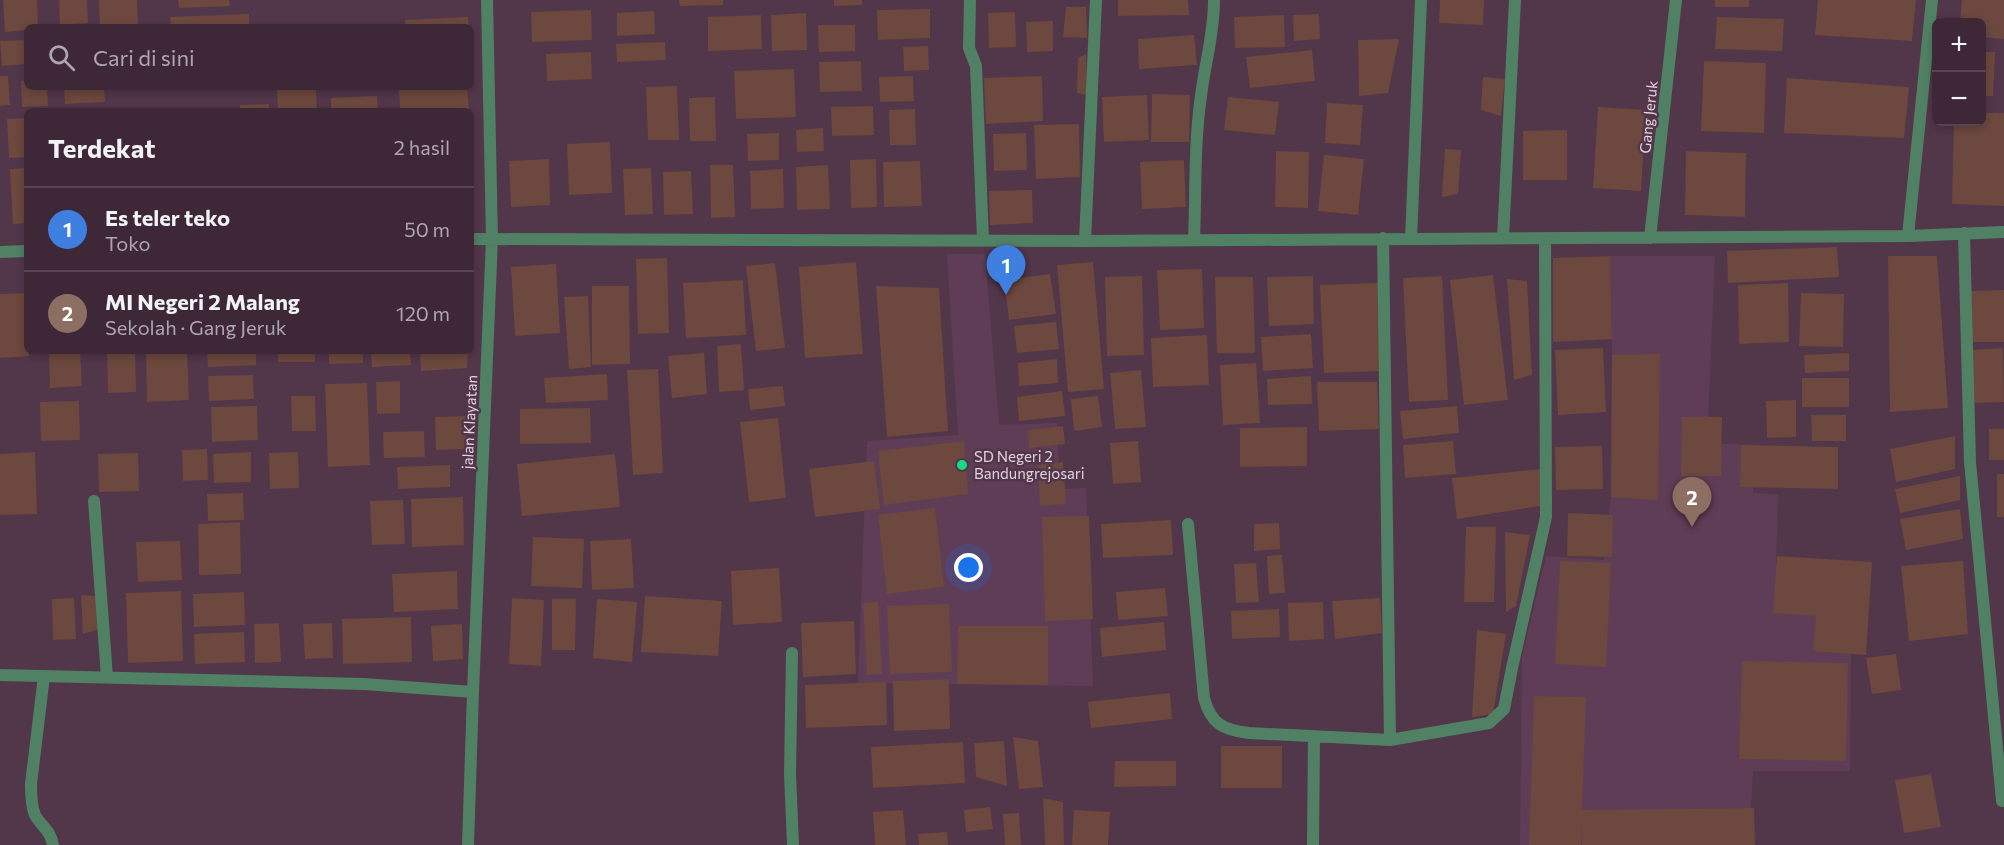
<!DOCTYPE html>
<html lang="id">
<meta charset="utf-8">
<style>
body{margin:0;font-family:Commissioner,sans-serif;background:#493443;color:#f1f3f6}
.controls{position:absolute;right:18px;top:18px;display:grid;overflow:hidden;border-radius:9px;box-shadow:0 3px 9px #0003}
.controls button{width:54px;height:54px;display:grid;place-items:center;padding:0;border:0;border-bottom:2px solid #574453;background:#3e2838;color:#f1f3f6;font:30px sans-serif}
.you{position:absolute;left:969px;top:568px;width:21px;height:21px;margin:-15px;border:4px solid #fff;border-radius:50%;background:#1a73e8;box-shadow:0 0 0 9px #1a73e833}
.badge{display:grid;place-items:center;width:39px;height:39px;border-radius:50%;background:#19d988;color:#fff;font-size:20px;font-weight:700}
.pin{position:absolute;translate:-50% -50px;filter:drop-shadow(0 2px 3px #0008)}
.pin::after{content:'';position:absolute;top:32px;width:21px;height:18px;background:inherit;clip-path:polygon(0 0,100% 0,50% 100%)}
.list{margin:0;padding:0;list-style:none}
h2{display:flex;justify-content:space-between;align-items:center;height:78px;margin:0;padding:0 24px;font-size:26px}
h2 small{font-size:20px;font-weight:400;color:#ada6ae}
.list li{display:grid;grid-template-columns:39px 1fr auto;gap:18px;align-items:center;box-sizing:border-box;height:84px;padding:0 24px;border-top:2px solid #574453}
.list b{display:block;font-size:22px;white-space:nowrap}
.list p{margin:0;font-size:20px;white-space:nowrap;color:#ada6ae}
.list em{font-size:20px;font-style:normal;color:#ada6ae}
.icon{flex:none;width:33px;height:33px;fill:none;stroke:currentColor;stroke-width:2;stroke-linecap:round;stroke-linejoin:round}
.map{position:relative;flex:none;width:2004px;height:845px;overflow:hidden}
.search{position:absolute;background:#3e2838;box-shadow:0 3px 9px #0003;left:24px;top:24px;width:450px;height:66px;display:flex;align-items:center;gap:15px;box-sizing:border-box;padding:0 21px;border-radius:9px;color:#ada6ae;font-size:22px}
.panel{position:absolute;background:#3e2838;box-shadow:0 3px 9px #0003;left:24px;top:108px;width:450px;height:246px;border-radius:9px}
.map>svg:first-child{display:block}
.built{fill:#603d56}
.building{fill:#6c483e}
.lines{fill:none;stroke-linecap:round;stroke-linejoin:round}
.minor{stroke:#518165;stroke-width:12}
.poi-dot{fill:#19d988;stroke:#52364a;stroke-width:2}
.labels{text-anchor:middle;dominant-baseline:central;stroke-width:5;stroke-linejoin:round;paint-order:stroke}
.street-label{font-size:15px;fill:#e2d0dc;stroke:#52364a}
.poi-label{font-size:15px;fill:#e2d0dc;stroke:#52364a;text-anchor:start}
</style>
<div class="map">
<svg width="2004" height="845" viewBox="0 0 2004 845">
<rect width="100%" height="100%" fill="#52364a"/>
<path class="built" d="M947,254H985L999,425L1057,423L1060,489L1086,488L1093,686L858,683L867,441L958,435Z
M1610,256H1715L1707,443L1755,445L1753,493L1778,495L1776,565L1852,568L1850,771H1753L1749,845H1520L1522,657L1546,556L1604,560L1611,497L1612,339Z"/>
<path class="building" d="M3,0H37L38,27H27V30L5,32Z
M59,0H87L88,23L60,25Z
M99,0H137L138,25L100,27Z
M178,0H229L230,6L179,8Z
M679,0H723V5L680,6Z
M834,0H862V5L834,6Z
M1118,0H1188L1189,15L1118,16Z
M1440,0H1484L1483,25L1439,23Z
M1715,0H1749V7H1715Z
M1818,0H1916L1912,41L1815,35Z
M1962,0H2004V39L1982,37V22H1960Z
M1066,7H1086L1087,38L1063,37Z
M930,9V38L878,40L877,10Z
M591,10L592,40L532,42L531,12Z
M654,11L655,34L617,36V13Z
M1015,12L1016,47L989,48L988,13Z
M806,13L807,50L772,51L771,15Z
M249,14V27H171L170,17Z
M1319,14L1320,39L1294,41L1293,15Z
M761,15L762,49L708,51V17Z
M1284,15L1285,47L1235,48L1234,17Z
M468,17L469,27H406L405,20Z
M1717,17L1784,19L1782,51L1715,49Z
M1053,21V51L1027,52L1026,22Z
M818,25H855V51L819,52Z
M1194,35L1197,65L1139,69L1138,39Z
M1399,39L1388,93L1359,96L1358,40Z
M27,40V64L2,66L0,41Z
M665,42L666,60L617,62L616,44Z
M928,46L929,70L904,71L903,47Z
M1312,50L1315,81L1250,88L1246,57Z
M591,52L592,79L547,81L546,54Z
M1982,52H1995L1993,96H1982Z
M1086,54L1087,95L1077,93L1078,58Z
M861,61L862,91L820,92L819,62Z
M1704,61L1766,63L1764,133L1701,131Z
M794,69L796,117L736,119L734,71Z
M0,76H8L10,105L0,106Z
M913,76L914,101L880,102L879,77Z
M1042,76L1043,121L986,124L984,78Z
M1483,77L1505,79L1501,116L1481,110Z
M1787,78L1909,87L1904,138L1784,133Z
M27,80V87H47L48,106L22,107L21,81Z
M677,86L679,140H648L646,87Z
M64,87H104L105,102L65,104Z
M399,87H467L469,111H400Z
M316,89L317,111H278L277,90Z
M1152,94L1190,95L1189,142H1151Z
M1147,95L1149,140L1104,142L1102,97Z
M377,96L378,111H331V98Z
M715,97L716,141H690L689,98Z
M1228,97L1279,102L1275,135L1224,130Z
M1327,103L1363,105L1360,145L1325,143Z
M269,104V111H240V105Z
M873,106L874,135L832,136L831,107Z
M1598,107L1646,110L1641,191L1593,188Z
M915,109L916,145H890L889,110Z
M1982,113H2004V206L1952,204L1954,122H1982Z
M27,118V157L9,158L7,119Z
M1079,124L1080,177L1036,179L1034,125Z
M823,128L824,151L797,152L796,130Z
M1567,130V180H1523V131Z
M779,133V160L748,161L747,134Z
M1026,133L1027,170L994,171L993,134Z
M610,142L612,193L569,195L567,144Z
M1445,149L1461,150L1458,194L1442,197Z
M1276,151L1309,152L1308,208L1275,207Z
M1686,151L1746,153L1745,217L1685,215Z
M1324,155L1364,159L1358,215L1318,211Z
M549,159L550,205L511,207L509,161Z
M876,159L877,207L851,208L850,160Z
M1184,160L1186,207L1142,209L1140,162Z
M920,161L922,206L884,207L883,162Z
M710,165H733L735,217L711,218Z
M828,165L830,209L797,210L796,167Z
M27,168V223L13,224L10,169Z
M651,168L653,214L625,215L623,169Z
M783,169L784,208L751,209L750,171Z
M691,171L693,214L664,215L663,172Z
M1032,190L1033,223L990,225L989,191Z
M1837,247L1839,277L1728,283L1727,251Z
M1610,256L1612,339L1553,342V258Z
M1888,256H1937L1948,408L1890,412Z
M667,258L669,333L638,334L636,259Z
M856,262L863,354L805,358L799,267Z
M1093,262L1104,389L1068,392L1057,265Z
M775,263L785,348L756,351L746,266Z
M556,264L560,333L515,336L511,267Z
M1202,269L1204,328L1160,330L1157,270Z
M1050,274L1056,314L1009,320L1004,280Z
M1493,275L1508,400L1464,405L1450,280Z
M1142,276L1144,355L1107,356L1105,277Z
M1313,276L1314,324L1269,326L1267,277Z
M1442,276L1448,400L1409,402L1403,278Z
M1215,277H1253L1255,353H1217Z
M1507,279L1527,281L1532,375L1514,380Z
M743,280L746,335L686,338L683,283Z
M1378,283L1380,371L1324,373L1320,285Z
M1788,283L1789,342L1739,344L1738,285Z
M592,286H629L630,364L592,365Z
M876,286L939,288L948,431L887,437Z
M2004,290V342H1972L1971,291Z
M27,293L29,356L0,358V294Z
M1801,293L1844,294L1843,347L1799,346Z
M588,296L591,367L569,369L564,297Z
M1056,322L1059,349L1017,353L1014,326Z
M1311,334L1313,368L1263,371L1261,337Z
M1207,335L1209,385L1153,387L1151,338Z
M741,344L744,390L719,392L717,346Z
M1603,348L1606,412L1558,415L1555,350Z
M2003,348L2004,402L1973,403L1971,350Z
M49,351H80L82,386L50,388Z
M107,351H135L136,392L108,393Z
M146,351H187L189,400L147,402Z
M207,351H256V365L208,367Z
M278,351H315V362H278Z
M329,351H363V363L329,364Z
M371,351H410L411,365L372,367Z
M420,351H468L467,368L421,371Z
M704,353L707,394L672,398L668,356Z
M1849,353V371L1805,373L1804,355Z
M1660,354L1658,500L1611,497L1612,355Z
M1057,359L1058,383L1019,386L1018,363Z
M1256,363L1260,423L1223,425L1220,365Z
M658,369L663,473L633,475L627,370Z
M1141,370L1146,427L1115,429L1110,373Z
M607,374L608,400L546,403L544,378Z
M253,375L254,399L209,401L208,376Z
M1311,376L1312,404L1268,405L1267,379Z
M1802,378H1849V407H1802Z
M400,381V413L377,414L376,382Z
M1317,382H1377L1379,429L1319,431Z
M367,383L370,465L328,467L325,384Z
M783,386L785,406L750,410L748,389Z
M1062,391L1065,416L1019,421L1017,397Z
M291,396H315L316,431H292Z
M1098,396L1102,427L1074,431L1071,399Z
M1796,400V437L1767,438L1766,401Z
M79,401L80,440L41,441L40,402Z
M257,406L258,440L212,442L211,407Z
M1457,406L1459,433L1403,439L1400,411Z
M590,408L591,443L520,444V409Z
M1811,415H1846V441H1812Z
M468,416L465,449L436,450L435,417Z
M1682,417H1722L1721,476H1681Z
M778,418L786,498L749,502L740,422Z
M1063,426L1065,444L1029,448L1028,430Z
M1307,427V466L1240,467V428Z
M1989,429H2004V460H1989Z
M424,431L425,457L384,458L383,432Z
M1955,436V469L1896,482L1890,449Z
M964,441L968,494L884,505L878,451Z
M1138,441L1141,482L1113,484L1110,443Z
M1453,441L1456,474L1405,478L1403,445Z
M1741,445L1838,447V489L1740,487Z
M1602,446L1603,489L1556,490L1555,447Z
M207,449L208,480L183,481L182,450Z
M35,452L37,514L0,515V454Z
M251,452V482L214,483L213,454Z
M298,452L299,488L270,489L269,453Z
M138,453L139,491L99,492L98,454Z
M615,454L620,507L522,516L517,464Z
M874,461L880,509L815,517L809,469Z
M1063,462L1066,504L1040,506L1038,464Z
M450,465V487L398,489L397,467Z
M1542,469L1540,506L1457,519L1452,478Z
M1997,474H2004V517H1997Z
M1960,476V500L1900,513L1895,489Z
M243,493L244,520L208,521L207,494Z
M463,497L464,545L412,547L411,499Z
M403,500L405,544L372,545L370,501Z
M935,508L944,587L887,594L878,515Z
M1960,509L1963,539L1906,550L1900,519Z
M1568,513L1613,515L1612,557L1567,556Z
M1089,516L1093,619L1045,621L1042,517Z
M1171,520L1173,555L1103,558L1101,524Z
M240,522L241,574L199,575L198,524Z
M1279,523L1280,549L1254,551V524Z
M1466,527H1496L1494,602H1464Z
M1505,532L1530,535L1516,606L1506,612Z
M533,537L584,539L582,588L531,586Z
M631,539L634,588L592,590L590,541Z
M180,541L182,580L138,582L136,542Z
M1282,555L1285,593L1269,594L1267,556Z
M1777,556L1872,562L1866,655L1813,651L1816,616L1773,613Z
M1560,561L1611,563L1606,667L1555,664Z
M1963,561L1968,634L1909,641L1901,566Z
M1256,563L1259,602L1236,603L1234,564Z
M779,568L782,622L733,625L731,571Z
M457,571L458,609L394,612L392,574Z
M1165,588L1168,616L1118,620L1116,592Z
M181,591L183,661L128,663L126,593Z
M244,592L245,625L194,627L193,594Z
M81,595L98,596L99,629L83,634Z
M645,596L722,601L718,656L641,652Z
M74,598L76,639L53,640L52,599Z
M512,598L544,600L541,666L509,664Z
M1380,598L1382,633L1335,639L1332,601Z
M552,599H576L575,650H552Z
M597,599L637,602L632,662L593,658Z
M878,602L882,674L867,675L863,603Z
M1323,602L1324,639L1289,641L1288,603Z
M949,604L952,672L890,674L887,606Z
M1279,609L1280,637L1232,639L1231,611Z
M411,617L412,662L343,664L342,619Z
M854,621L856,674L803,677L801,623Z
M1164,622L1166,650L1102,657L1100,628Z
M279,623L281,662L255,663L254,624Z
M332,623L333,658L305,659L303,624Z
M462,624L463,659L433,661L431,626Z
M958,626H1048V685L957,684Z
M1477,630L1506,634L1493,714L1472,717Z
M244,632L245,662L195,664L194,634Z
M1896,654L1901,690L1872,694L1866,658Z
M1742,661L1848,663L1846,761L1739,759Z
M949,679L950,729L894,731L893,681Z
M886,682L887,725L806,728L805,685Z
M1170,693L1172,719L1091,728L1088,702Z
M1534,696L1586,697L1582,810L1754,808L1755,845H1582V820L1581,845H1529Z
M1013,737L1038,741L1043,787L1019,789Z
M1004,741L1007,786L976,777L974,743Z
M963,742L965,783L873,788L871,747Z
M1221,746H1282V788H1221Z
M1115,761H1176V786L1114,787Z
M1931,774L1941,827L1904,833L1895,780Z
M1043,798L1063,802L1064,845H1045Z
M990,807L993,829L966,832L964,810Z
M903,810L906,845H875L873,812Z
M1074,810L1110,812L1108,845H1072Z
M1019,813L1021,845H1005L1003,814Z
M947,832L948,845H919L918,834Z"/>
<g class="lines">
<path class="minor" d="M970,0L969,48L976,66L983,240
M1964,233L1970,462L2002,801
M1908,236L1932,0
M1503,238L1515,0
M1650,238L1676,0
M471,239L1085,241L1908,236L2004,232
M1411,239L1421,0
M1194,240C1196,192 1194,143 1201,96C1205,62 1214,35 1214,0
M1085,241L1096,0
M0,252L27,251
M94,501L107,677
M1188,524L1204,698C1211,724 1223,730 1249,733L1390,740L1383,238
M792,653L790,774L793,845
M0,675L364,684L473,692
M44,676L31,784C31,794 31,806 35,815C41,826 51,831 53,845
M1390,740L1489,723L1504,709L1512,668L1546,517L1545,238
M468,845L473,692L492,239L487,0
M1313,845L1314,736"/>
</g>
<circle class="poi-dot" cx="962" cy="465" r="6"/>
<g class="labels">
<g class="street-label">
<text transform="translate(1648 117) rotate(-84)">Gang Jeruk</text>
<text transform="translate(469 422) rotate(-87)">jalan Klayatan</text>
</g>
<g class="poi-label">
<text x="974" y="456">SD Negeri 2<tspan x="974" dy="17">Bandungrejosari</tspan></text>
</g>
</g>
</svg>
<div class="controls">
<button>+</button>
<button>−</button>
</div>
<div class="you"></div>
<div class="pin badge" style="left:1006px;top:295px;background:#3f7fe0">1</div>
<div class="pin badge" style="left:1692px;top:527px;background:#8d6e63">2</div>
<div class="search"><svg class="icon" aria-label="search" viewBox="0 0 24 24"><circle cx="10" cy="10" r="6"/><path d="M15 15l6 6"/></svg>Cari di sini</div>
<section class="panel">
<h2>Terdekat<small>2 hasil</small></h2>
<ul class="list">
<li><span class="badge" style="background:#3f7fe0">1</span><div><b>Es teler teko</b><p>Toko</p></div><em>50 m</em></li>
<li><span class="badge" style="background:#8d6e63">2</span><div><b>MI Negeri 2 Malang</b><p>Sekolah · Gang Jeruk</p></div><em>120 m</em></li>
</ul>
</section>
</div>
